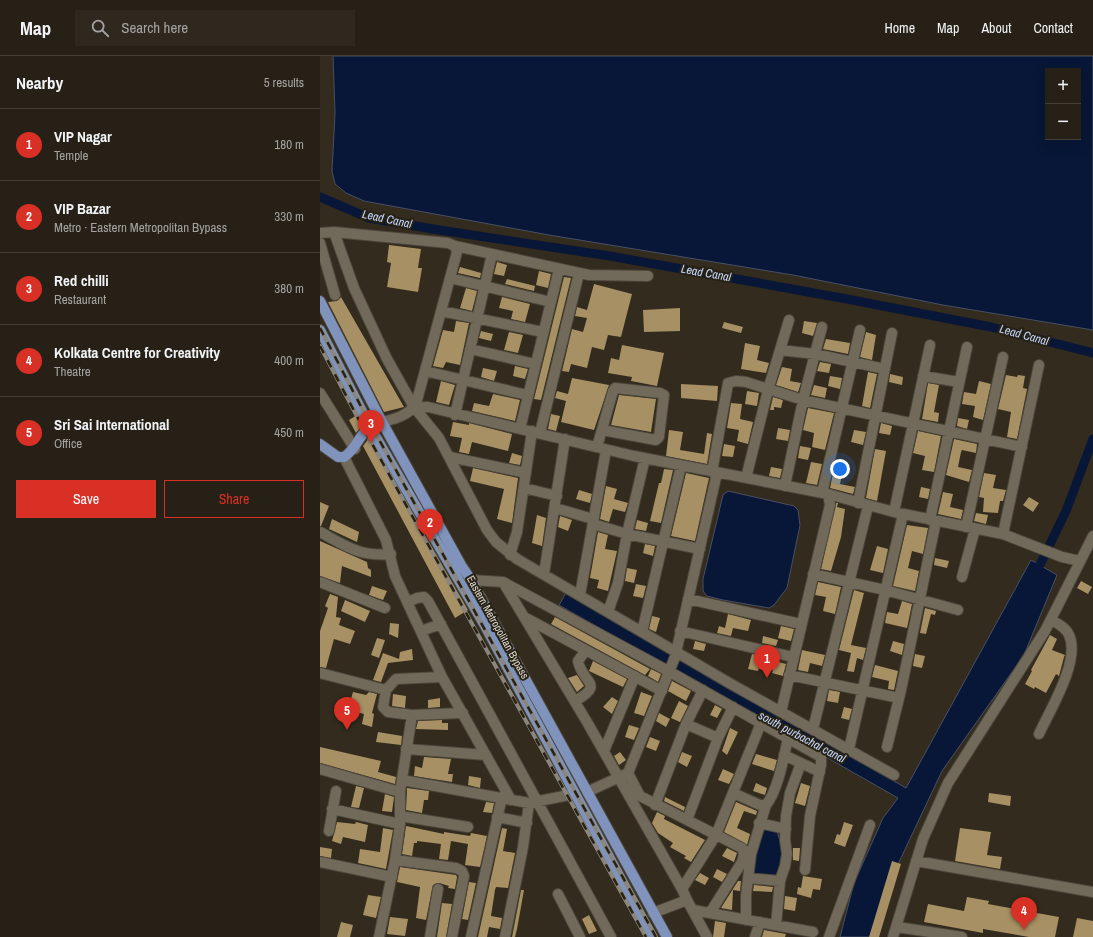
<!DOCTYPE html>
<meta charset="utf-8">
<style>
body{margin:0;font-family:"Archivo Narrow",sans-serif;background:#2e281f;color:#f1f3f6}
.controls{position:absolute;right:12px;top:12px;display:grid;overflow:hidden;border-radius:0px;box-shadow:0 4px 16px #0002}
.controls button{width:36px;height:36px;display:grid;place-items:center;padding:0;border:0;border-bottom:1px solid #423e35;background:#262016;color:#f1f3f6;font:20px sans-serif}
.you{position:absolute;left:520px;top:413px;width:14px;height:14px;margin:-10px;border:3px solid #fff;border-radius:50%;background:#1a73e8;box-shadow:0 0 0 6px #1a73e833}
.badge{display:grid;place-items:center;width:26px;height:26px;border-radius:50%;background:#d93025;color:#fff;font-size:13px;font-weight:700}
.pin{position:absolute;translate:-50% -33px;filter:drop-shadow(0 1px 2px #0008)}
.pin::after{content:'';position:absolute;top:21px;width:14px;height:12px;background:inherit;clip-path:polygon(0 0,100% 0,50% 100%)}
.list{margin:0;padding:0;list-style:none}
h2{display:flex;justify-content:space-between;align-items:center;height:52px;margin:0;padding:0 16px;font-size:17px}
h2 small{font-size:13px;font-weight:400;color:#a4a3a1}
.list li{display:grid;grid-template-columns:26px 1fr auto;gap:12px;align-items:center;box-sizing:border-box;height:72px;padding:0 16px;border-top:1px solid #423e35}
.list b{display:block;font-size:15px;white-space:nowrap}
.list p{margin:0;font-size:13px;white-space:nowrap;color:#a4a3a1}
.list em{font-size:13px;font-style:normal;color:#a4a3a1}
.actions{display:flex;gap:8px;padding:12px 16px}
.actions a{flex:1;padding:9px 0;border:1px solid #d93025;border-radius:0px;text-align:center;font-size:14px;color:#d93025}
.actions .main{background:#d93025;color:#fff}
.icon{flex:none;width:22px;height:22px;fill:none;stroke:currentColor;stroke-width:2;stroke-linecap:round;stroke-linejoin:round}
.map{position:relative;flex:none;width:773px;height:881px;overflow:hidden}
header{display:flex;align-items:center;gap:24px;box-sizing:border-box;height:56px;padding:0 20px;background:#262016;border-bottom:1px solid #423e35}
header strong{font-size:19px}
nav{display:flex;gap:22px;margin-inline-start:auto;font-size:14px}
.search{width:280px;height:36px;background:#2e281f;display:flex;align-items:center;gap:10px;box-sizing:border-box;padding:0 14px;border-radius:0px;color:#a4a3a1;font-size:15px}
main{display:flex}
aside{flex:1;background:#262016}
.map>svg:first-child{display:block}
.water{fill:#081637;stroke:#485065;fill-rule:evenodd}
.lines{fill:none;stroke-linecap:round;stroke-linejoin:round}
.canal{stroke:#081637;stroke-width:9}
.building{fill:#a79063}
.minor-casing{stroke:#4c473b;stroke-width:12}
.major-casing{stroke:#4c473b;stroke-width:12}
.minor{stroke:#716a5a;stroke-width:10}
.major{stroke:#7f93bc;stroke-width:10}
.rail-casing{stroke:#8b867b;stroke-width:4}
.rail{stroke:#282214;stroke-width:2.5;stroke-dasharray:8;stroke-linecap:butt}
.labels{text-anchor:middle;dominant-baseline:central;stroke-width:4;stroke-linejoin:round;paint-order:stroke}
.street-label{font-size:11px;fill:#dcd8cf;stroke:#282214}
.water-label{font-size:12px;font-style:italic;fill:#c4d8ff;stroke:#282214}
</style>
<header>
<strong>Map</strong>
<div class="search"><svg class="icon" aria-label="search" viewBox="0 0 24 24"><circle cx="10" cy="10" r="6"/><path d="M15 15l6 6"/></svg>Search here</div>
<nav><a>Home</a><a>Map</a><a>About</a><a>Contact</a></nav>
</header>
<main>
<aside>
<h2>Nearby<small>5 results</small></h2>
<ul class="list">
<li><span class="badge">1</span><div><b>VIP Nagar</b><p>Temple</p></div><em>180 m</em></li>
<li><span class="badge">2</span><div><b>VIP Bazar</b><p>Metro · Eastern Metropolitan Bypass</p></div><em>330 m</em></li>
<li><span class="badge">3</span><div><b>Red chilli</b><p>Restaurant</p></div><em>380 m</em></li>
<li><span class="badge">4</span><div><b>Kolkata Centre for Creativity</b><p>Theatre</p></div><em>400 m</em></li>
<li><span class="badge">5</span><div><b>Sri Sai International</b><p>Office</p></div><em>450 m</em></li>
</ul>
<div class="actions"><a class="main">Save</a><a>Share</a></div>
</aside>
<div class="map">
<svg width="773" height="881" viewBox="0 0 773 881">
<rect width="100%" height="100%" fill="#322b1e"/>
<path class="water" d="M13,0H773V274L623,249L473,219L229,179L44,145L26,137L15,128L12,115L15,57ZM728,15H758V81H728Z
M408,435L474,450L478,454L480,469L467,532L454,549L449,552L403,544L387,540L383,535V523L403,439Z
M711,504L737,519L704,599L622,715L562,842L553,881H520L534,827L563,762L578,742L239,549L246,537L586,732Z
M449,772L456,773L463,793L460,822L435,819C430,805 439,787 443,774Z"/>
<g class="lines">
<path class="canal" d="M0,141L49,162L113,173L290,200L527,243L671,271L773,297
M715,519L746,455L773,383"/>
</g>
<path class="building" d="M69,189L101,193L98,212H102L98,236L67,231L71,207L67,206Z
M177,206L187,209L184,220L174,218Z
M140,211L161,217L160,222L138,217Z
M219,215L231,218L228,232L216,229Z
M244,221L251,222L221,344L214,343Z
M187,223L215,230L214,235L185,228Z
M274,228L312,238L301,281L288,279L284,294L272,291L267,312L251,308L249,316L242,315L252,273L263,276L267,262L255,260L257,251L267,254Z
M146,232L157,235L152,255L140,252Z
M21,241L84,351L64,356L8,246L17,245Z
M182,241L210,248L205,266L191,263L193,255L179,252Z
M360,252V275L324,276L323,254Z
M136,265L149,267L140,309L126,306L123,312L113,310L123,274L134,276Z
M484,265L497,267L493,280L482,277Z
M404,266L423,271L421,277L402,272Z
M161,275L173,278L171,285L159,282Z
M189,276L203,279L198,297L184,294Z
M546,276L556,279L552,304L540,301Z
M506,283L530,287L528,298L503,293Z
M425,287L440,290L437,304L449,307L446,317L421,313Z
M302,289L344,297L337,330L311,325L312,321L288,317L291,302L299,304Z
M500,306L511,308L509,317L497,315Z
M195,310L208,313L205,323L193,320Z
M462,311L472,313L470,325L481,327L478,336L456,329Z
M163,312L177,315L174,325L161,321Z
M548,316L557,318L550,352L542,350Z
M570,318L583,321L582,329L569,326Z
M686,319L697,321L698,319L705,320L703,332L707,333L697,383L687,381L691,356L678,353Z
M510,320L522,322L520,333L508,330Z
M252,322L289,329L274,374L241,366L246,345L235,342L237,335L248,338Z
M121,325L135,329L129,349L116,346Z
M659,325L671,328L663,364L653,361L655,350L642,348L644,336L656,338Z
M608,327L619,329L614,356L619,357L618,366L602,363Z
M361,328L398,330L397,345L361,342Z
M494,329L507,332L505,342L491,339Z
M427,335L439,337L437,350L425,348Z
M173,338L200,344L195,365L152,355L154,347L169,350Z
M299,339L336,343L331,376L291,369Z
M453,341L463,344L461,352L454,351V354H450Z
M411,347L422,348L420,363L433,366L428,388L417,385L419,374L407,372Z
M488,352L514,357L505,394L492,391L494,377L483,374Z
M231,358L240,360L236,375L228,373Z
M37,359L42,370L36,377L29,364Z
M638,362L649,364L647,373L637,370Z
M133,366L149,369V367L192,378L188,395L152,386L149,398L139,396L142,382L130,380Z
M561,367L572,370L570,379L559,377Z
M458,372L470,374L468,385L456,383Z
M349,374L363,376L360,394L384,398L387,377L392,378L387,408L346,400Z
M534,374L546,376L543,389L531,386Z
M598,375L621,380L614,416L602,414L605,400L593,397Z
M49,382L148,554L135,562L43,390Z
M634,383L657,388L656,397L642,394L641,396L638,411L652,414L649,426L626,419Z
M404,388L415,390L413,401L402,400Z
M480,390L491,392L488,404L478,402Z
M555,393L566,395L557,445L546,442Z
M192,397L202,400L200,409L189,407Z
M491,406L502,408L497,429L486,427Z
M451,411L462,413L460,422L449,420Z
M153,412L198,422L192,467L177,463L184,433L150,425Z
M344,413L353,414L341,467L330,465L339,427H341Z
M514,413L523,415L520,428L535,431L533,438L510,432Z
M366,417L389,422L375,485L351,480Z
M664,417L676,419L673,432L686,434L683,445H680L678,457L663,456L664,442L659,441Z
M286,430L297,433L294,443L308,447L305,456L293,453L289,466L280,463Z
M601,431L610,433L608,443L599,441Z
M259,434L272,438L270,447L256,443Z
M623,436L633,438L630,451L643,454L641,463L618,458Z
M709,441L719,447L713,456L703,449Z
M0,446L9,450L1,470H0Z
M516,447H518L517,451L525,453L521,481L511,515L501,513Z
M656,457L668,459L666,468L654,465Z
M217,459L226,462L222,490L212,487Z
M240,460L252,464L248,475L238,471Z
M12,463L39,476L37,486L9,473Z
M317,464L328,467L326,475L315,473Z
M587,469L608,472L603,498L592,495L588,512L599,515L595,535L573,530Z
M278,476L288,479L285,493L297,495L288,535L277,532L279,524L270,522Z
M0,485L47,506L48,512L51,514V521L22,510L20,527L0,520Z
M325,488L335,490L333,500L323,497Z
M557,490L568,493L563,517L550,514Z
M615,502L629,505L627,512L614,509Z
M307,512L317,514L314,527L305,525Z
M761,525L772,531L768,538L757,532Z
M498,526L521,531L515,558L503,555L506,541L495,539Z
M316,528L326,530L323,542L313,540Z
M52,530L67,535L63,544L49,539Z
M534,534L544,537L531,589L546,592L543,604L537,602L534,616L527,615L531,597L519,594Z
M10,538L18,541L16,561L21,562L19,569L35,575L30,588L14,583L6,612L0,611V575L8,552L5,550Z
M25,544L50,555L45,566L21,555Z
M582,545L592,548L587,572L565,567L567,556L578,558Z
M605,552L616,555L615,559L611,558L606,578L600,577Z
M408,558L431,564L428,575L413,572L411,580L397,577L399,570L405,572Z
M332,560L340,562L336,576L329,573Z
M235,561L330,613L325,619L231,568Z
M70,567L79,568L78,582L69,578Z
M461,570L474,573L471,585L458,582Z
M730,579L737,583L732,594L745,599L744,601L739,620L736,618L726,637L715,631L714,633L705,628L712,615L711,614Z
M443,580L458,584L456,590L442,587Z
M57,582L65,584L59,602L51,599Z
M375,585L386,588L384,595L373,593Z
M573,585L584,588L582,599L570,595Z
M92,593L93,604L68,607L61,626L53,624L63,597L79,603L80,596Z
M482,594L505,599L502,610L490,607L488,616L478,614Z
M432,598L442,600L438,615L428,613Z
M595,598L605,600L602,612L593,610Z
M273,605L307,623L303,631L269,615Z
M455,605L466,608L463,620L452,617Z
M555,609L578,615L574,634L568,633L569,625L552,621Z
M331,613L341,618L338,626L328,620Z
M257,619L264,630L257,636L248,622Z
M352,625L371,635L366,645L348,635Z
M509,634L520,636L518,647L507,645Z
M33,636L46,639L49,636L57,638L52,657L54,658L52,671L42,668L44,658L28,654Z
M321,636L332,640L324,660L314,657Z
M73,638L86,640L85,652L72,650Z
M292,641L298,645L292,658L283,651Z
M120,642V651L108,652V644Z
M359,645L368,650L360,666L351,662Z
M395,649L402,653L397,662L390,659Z
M524,651L532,653L529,664L521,662Z
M339,657L350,663L346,671L336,665Z
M122,664V667H128V674L96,673L98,665Z
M309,669L319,672L314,684L305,681Z
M410,672L418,676L407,699L402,695Z
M58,676L82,680L81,689L56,686Z
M330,681L340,685L336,695L326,691Z
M0,691L61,705L58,716L76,721L75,728L0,707Z
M300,696L306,704L299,709L294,700Z
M362,696L372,700L367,711L358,706Z
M436,698L457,704L454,715L432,708Z
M104,701L131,703L128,718H133L132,726L94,720L95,710L102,712Z
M403,713L414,718L409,728L398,724Z
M149,720L161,722L160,732L148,729Z
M436,727L447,732L445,739L433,735Z
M481,727L490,730L485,750L475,747Z
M36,730L44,732L39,752L31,751Z
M87,732L109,735L108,744H104L102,757L86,754Z
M669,737L691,740L690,750L668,746Z
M65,738L74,741L72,756L62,755Z
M345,741L365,751L364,755L344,745Z
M166,746L174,747L172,757L163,756Z
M416,746L437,755L436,759L424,755L417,772L430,778L427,789L404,776Z
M337,756L345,760L344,763L385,784L371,806L364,802L366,800L350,791L353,787L338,777L332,767Z
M17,766L35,768L36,766L48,769L45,786L23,781L21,788L12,785Z
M524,766L533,769L525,791L514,787L517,778L520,779Z
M86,770L124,778V776L150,780L151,777L167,780L160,811L145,809L148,788L131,785L128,804L119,803L121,788L97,785V787H94L92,800L82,798Z
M63,772L73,774L66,813L38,807L40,793L60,796Z
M182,772L187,773L183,795L195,797L188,832L176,831L175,834L171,860L182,862L180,873L169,871L167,881H158Z
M640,772L671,776L667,799L682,801L680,813L635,805Z
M0,791L12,793L11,802L0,800Z
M407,792L417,797L414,806L402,800Z
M473,792H480L479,805L473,804Z
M572,805L581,808L559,881H549Z
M80,811L136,819L137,821L135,833L128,832L129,830L119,827L113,829L106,864L96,862L100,831L77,826Z
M397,813L407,818L402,826L393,821Z
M380,817L389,822L385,829L375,824Z
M483,820L502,823L500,834L493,833L491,842L477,838L478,831L481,832Z
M418,825H421L420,835L413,834L412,854L401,852Z
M149,826L156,827L148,864L142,863Z
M434,829L453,831L452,836L433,835Z
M201,834H204L197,873L195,881H192Z
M48,839L61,841L56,862L43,859Z
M465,840L477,842L475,855L464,853Z
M647,841L669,845L668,848L739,861L735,881H709L663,873V877L604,866L608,848L644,855Z
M122,847L132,848L126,881H117Z
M269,859L277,875L269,878L262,863Z
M70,861L88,863L85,880L67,878Z
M757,862L773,865V881H753Z
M395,865L406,867L404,881H393Z
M21,866L33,869L30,881H17Z
M444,874L466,878L465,881H442Z"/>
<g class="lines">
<g class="minor-casing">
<path id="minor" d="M14,176L34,232L67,303L94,351L119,382L167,474L176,486L197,503L411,628L574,719
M0,177L14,176L128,187L135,190L137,196L96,348C89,359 75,363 62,366
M0,187L15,239
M135,190L269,219L328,220
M130,222L231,246
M121,255L223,276
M150,293L215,308
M460,294L495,298L565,313
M105,315L207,339
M603,320L639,326
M0,337L35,393
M94,351H108L314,400L508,438L574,456L683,478L742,501L760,505
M135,359L172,198
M200,373L239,213
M220,377L259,217
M277,391L293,335L295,332L340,337L344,339L339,381L336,384L282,374
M24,401L66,484L75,520L122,621L191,744
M130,401L206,417
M392,416L407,333L408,327L416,325L426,326L483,344L702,391
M426,422L448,334L469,264
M465,430L483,344L502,271
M204,432L237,440
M502,437L540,274
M538,447L572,277
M235,452L273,463
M574,456L610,289
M610,464L647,291
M273,468L307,478L380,493
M646,471L683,301
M0,476C26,490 40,501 71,498
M683,478L719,309
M190,499L197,476L212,375
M224,518L245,383
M493,518L565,534L638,554
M642,521L655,473
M151,524L183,526L267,666L362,833
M0,526L65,552
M183,526L350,616L501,701V709L490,760L485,814
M260,539L286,394
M368,543L481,568
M88,546L97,542L104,541L108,545L291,881
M288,556L298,527L307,478L325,402
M204,561L342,635
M101,575L121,568
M360,575L473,601
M322,576L361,410
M0,617L66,634L76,623L122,621
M469,619L579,642
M66,634L63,651L68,656L92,659L143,657
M255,645C286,628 262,627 258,605L266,594
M461,656L510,449L508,438
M366,668L383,634
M493,673L548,450
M719,678C730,654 761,604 749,579C746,571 737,568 731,563
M398,682L413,651
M567,691L581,634L616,465
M86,693L166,699
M529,693L583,458
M284,695L315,620
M464,699L500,716
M0,713L80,736
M308,717L320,740L422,792L424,798L422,806L390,857
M82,724L209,747L254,738
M267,736L308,717L355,601L397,417
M413,737L440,749H446C458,735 464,700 468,682
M335,749L366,668L398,682L367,764
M12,753L80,768
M80,760L148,771
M177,761L207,767
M439,767L466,773
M9,775L16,735
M426,795L431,798L426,839V864
M431,798L446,749
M75,804L136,812L142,815L144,820L132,881
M596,805L773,836
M0,806L72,821
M428,822L460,825
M238,838L260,881
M367,844L362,833L396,779L441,667
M373,854L493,876
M333,857L367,844L387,881
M456,869L460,825L465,810L467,798L465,784L466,760L470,737L481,707
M577,871L642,881
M59,881L75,804L80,768V736L92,659
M110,881L118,833
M151,881L182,741
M185,881L203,791L209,747
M435,881L440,866
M509,881L550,769
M573,881L603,783L628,727L725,575L773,480"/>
</g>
<g class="major-casing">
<path id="major" d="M0,245L62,366L141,509L151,524L347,881
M0,274L50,371L164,568L332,881
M0,388L18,401H24C38,392 39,376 54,369"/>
</g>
<use href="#minor" class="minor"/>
<use href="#major" class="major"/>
<g class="rail-casing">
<path id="rail" d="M0,272L47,362L336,881
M0,290L40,366L326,881"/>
</g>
<use href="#rail" class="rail"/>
</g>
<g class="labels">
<g class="street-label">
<text transform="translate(178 571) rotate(61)">Eastern Metropolitan Bypass</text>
</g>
<g class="water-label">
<text transform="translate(67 163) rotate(12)">Lead Canal</text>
<text transform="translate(386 217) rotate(10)">Lead Canal</text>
<text transform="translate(704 279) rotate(15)">Lead Canal</text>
<text transform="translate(482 681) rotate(28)">south purbachal canal</text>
</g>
</g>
</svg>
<div class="controls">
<button>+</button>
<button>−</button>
</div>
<div class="you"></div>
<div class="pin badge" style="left:447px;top:622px">1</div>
<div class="pin badge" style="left:110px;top:486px">2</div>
<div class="pin badge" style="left:51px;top:387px">3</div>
<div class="pin badge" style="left:704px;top:874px">4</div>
<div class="pin badge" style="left:27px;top:674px">5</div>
</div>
</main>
